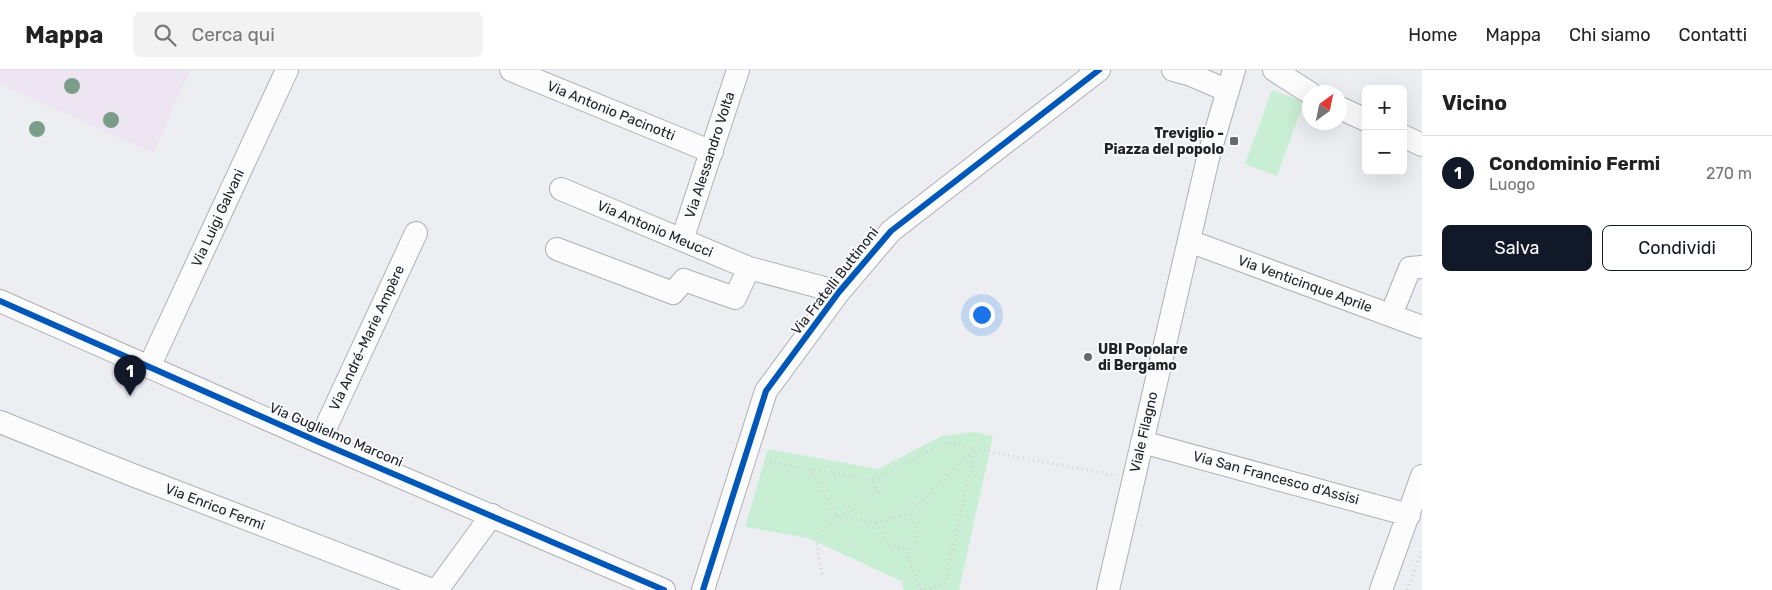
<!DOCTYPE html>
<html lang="it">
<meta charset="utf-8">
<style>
body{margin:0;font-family:Rubik,sans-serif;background:#f2f2f2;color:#222}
.controls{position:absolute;right:15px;top:15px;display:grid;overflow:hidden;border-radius:8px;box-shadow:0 5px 20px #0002}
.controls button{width:45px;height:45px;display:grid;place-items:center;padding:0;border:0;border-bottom:1px solid #e0e0e0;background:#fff;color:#222;font:25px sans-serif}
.compass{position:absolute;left:1302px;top:15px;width:45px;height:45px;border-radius:50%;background:#fff;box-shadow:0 5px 20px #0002;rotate:33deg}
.you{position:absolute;left:981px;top:244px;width:18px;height:18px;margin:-12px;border:4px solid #fff;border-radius:50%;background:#1a73e8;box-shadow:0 0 0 8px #1a73e833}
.badge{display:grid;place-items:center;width:32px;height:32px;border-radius:50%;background:#111827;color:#fff;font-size:16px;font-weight:700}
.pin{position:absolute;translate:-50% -41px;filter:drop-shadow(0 1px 2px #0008)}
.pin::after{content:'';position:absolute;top:26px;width:18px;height:15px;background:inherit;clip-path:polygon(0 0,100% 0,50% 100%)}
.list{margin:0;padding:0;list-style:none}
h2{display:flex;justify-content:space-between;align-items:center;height:65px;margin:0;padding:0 20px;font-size:21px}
h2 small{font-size:16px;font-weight:400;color:#767676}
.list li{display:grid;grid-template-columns:32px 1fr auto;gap:15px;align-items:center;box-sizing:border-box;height:75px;padding:0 20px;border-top:1px solid #e0e0e0}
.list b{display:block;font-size:19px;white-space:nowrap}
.list p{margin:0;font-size:16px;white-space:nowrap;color:#767676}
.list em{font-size:16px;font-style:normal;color:#767676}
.actions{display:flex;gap:10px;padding:15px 20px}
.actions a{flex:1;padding:11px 0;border:1px solid #111827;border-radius:8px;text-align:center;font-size:18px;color:#111827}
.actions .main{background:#111827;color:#fff}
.icon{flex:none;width:28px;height:28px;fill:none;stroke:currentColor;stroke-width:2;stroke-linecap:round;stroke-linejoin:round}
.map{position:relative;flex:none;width:1422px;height:520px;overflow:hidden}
header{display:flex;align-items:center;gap:30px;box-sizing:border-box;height:70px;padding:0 25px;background:#fff;border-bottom:1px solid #e0e0e0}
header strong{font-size:24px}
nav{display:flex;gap:28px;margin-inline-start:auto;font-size:18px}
.search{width:350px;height:45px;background:#f2f2f2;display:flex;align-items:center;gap:12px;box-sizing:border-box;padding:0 18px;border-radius:8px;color:#767676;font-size:19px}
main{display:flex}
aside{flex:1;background:#fff}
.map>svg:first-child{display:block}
.education{fill:#ede5f1}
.green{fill:#c8efd4}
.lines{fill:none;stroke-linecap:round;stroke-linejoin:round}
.minor-casing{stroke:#afb0b3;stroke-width:24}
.path{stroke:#d2d2d3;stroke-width:3;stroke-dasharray:1 4;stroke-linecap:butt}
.minor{stroke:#fcfcfd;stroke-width:22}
.cycleway-casing{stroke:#f9fbff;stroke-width:9}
.cycleway{stroke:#0057b8;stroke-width:6}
.tree{fill:#7a9d8a}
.poi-dot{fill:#69696c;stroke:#f9fbff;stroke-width:2}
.labels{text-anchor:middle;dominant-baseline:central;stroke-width:4;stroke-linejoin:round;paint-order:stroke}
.street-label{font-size:14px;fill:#222224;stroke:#f9fbff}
.poi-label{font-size:14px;font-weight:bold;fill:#222224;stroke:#f9fbff;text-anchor:end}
</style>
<header>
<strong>Mappa</strong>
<div class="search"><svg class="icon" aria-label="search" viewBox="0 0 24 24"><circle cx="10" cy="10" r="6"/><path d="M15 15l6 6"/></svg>Cerca qui</div>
<nav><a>Home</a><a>Mappa</a><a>Chi siamo</a><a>Contatti</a></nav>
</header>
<main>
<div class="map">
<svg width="1422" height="520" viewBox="0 0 1422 520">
<rect width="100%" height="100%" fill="#edeef2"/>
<path class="education" d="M0,0H190L153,83L0,14Z"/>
<path class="green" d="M1272,20L1304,32L1277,106L1245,94Z
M974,362L993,366L959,520H904L901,511L808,468L745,457L768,379L878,399L942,366Z"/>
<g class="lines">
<g class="minor-casing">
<path id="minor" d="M511,0L712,82
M1173,0L1191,5L1228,21
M1274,0L1310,23
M1340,38L1366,50
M1403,66L1422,75
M561,119L749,198L839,222
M682,170L738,0
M1189,171L1422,257
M557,179L673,223L684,210L735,228L749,198
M0,231L319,372L664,520
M1391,245L1410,198L1422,197
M149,297L287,0
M0,352L130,404L432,520
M319,372L416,163
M1142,372L1409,445
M437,520L492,445
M703,520L766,321L839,222L891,161L1099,0
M1108,520L1208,88L1234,0
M1381,520L1422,406"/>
</g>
<path class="path" d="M765,391L873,410L945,373L1113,405
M810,399L837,446L877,422L873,410
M877,453C883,472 888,475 906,481
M822,504L818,482L817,469L837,446L877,453L909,443
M921,520L906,481L915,474L918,461L909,443L974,379
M925,520L945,513L975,379
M1407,520L1422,480"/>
<use href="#minor" class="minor"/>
<g class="cycleway-casing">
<path id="cycleway" d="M0,231L319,372L664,520
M703,520L766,321L839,222L891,161L1099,0"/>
</g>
<use href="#cycleway" class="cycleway"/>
</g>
<g class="tree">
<circle cx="72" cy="16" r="8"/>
<circle cx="111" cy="50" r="8"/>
<circle cx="37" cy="59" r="8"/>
</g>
<g class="poi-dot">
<rect x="1229" y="66" width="10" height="10" rx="2.5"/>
<circle cx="1088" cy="287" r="5"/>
</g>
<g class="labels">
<g class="street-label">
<text transform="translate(611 41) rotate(22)">Via Antonio Pacinotti</text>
<text transform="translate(710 85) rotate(-72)">Via Alessandro Volta</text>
<text transform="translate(218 148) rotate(-65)">Via Luigi Galvani</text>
<text transform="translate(655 159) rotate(23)">Via Antonio Meucci</text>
<text transform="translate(835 211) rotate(-52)">Via Fratelli Buttinoni</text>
<text transform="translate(1305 214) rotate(20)">Via Venticinque Aprile</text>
<text transform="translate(367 268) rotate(-65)">Via André-Marie Ampère</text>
<text transform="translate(1144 362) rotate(-77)">Viale Filagno</text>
<text transform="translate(336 365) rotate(23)">Via Guglielmo Marconi</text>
<text transform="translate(1276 408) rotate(15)">Via San Francesco d'Assisi</text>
<text transform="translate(215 437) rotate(21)">Via Enrico Fermi</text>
</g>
<g class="poi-label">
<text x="1224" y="63">Treviglio -<tspan x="1224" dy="16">Piazza del popolo</tspan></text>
<text x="1098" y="279" text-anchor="start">UBI Popolare<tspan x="1098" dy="16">di Bergamo</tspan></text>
</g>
</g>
</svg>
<div class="controls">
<button>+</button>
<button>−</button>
</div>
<svg class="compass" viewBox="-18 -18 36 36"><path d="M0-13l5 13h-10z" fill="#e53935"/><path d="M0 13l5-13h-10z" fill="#767676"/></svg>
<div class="you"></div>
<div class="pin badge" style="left:130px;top:326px">1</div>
</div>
<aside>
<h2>Vicino<small></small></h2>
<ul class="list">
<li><span class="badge">1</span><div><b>Condominio Fermi</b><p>Luogo</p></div><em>270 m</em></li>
</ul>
<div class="actions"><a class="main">Salva</a><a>Condividi</a></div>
</aside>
</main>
